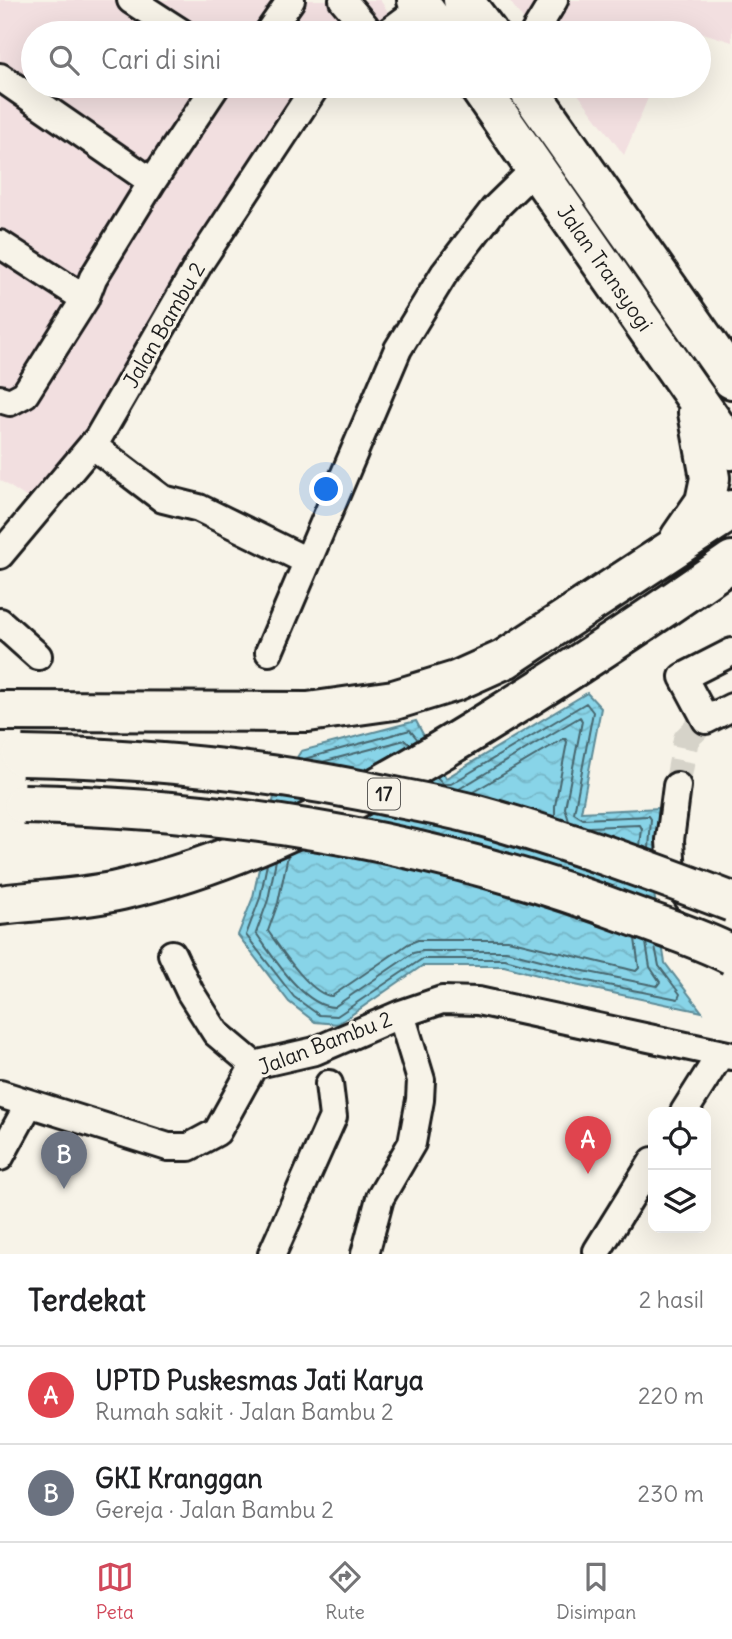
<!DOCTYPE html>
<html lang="id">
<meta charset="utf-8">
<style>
body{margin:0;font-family:Delius,sans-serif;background:#f2f2f2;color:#202124}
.controls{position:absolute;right:21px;bottom:21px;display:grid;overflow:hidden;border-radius:14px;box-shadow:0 7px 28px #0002}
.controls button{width:63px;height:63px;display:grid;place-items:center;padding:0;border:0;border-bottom:2px solid #e0e0e0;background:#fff;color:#202124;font:35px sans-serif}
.you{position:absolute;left:327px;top:490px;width:24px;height:24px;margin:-18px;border:5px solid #fff;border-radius:50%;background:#1a73e8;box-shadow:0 0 0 10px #1a73e833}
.badge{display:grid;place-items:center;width:46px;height:46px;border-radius:50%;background:#d1495b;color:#fff;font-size:23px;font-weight:700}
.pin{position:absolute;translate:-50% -58px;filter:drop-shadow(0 2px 4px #0008)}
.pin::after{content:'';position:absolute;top:37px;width:24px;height:21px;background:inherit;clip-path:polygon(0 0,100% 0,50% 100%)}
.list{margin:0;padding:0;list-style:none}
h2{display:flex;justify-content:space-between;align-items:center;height:91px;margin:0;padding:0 28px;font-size:30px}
h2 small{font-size:23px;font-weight:400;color:#757577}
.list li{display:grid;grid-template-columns:46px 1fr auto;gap:21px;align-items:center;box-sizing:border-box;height:98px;padding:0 28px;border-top:2px solid #e0e0e0}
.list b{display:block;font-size:26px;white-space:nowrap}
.list p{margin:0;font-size:23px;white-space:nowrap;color:#757577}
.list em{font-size:23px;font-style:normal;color:#757577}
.icon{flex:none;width:38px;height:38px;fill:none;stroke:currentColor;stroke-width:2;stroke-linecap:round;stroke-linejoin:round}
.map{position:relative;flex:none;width:732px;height:1254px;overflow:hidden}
.search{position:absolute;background:#fff;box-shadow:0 7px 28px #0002;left:21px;right:21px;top:21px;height:77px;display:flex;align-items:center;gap:18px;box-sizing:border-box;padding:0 24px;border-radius:38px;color:#757577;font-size:26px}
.sheet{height:287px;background:#fff}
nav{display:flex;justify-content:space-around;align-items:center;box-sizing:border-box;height:98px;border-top:2px solid #e0e0e0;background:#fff;font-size:19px;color:#757577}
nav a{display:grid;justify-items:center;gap:4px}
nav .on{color:#d1495b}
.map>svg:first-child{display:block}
.built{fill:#f2dfe0}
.water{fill:url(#water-waves);stroke:#5d8a96;stroke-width:2}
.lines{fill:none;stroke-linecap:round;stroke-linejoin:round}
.shore{stroke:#47666e;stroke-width:2}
.minor-tunnel{stroke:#d6d3c9;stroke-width:26;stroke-dasharray:26 13;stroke-linecap:butt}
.minor-casing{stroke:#1c1c1c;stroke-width:32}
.highway-casing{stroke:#1c1c1c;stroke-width:44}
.minor{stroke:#f7f3e8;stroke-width:26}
.highway{stroke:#f7f3e8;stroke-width:38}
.highway-bridge-casing{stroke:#1c1c1c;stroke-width:44;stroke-linecap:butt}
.highway-bridge{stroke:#f7f3e8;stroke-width:38}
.labels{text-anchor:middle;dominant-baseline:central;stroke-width:6;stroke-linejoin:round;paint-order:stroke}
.shield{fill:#f7f3e8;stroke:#5e5c59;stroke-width:2}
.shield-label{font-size:19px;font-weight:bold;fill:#1c1c1c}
.street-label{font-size:21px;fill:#1c1c1c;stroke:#f7f3e8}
</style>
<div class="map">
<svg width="732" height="1254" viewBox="0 0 732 1254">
<defs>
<pattern id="water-waves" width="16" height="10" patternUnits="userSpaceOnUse" patternTransform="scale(1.75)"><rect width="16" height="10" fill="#88d4e8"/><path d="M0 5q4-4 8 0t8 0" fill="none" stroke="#75b5c6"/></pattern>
</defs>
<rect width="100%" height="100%" fill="#f7f3e8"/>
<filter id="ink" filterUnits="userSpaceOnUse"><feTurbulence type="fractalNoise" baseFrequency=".0143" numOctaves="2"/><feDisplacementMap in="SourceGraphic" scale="14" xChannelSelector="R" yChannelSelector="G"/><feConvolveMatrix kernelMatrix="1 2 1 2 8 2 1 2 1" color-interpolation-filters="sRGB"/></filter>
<g filter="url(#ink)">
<path class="built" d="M0,0H380L393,19L370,33H33V86H297L38,505L0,480Z
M509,0H732V42L687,28L683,33H533Z
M572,86H653L624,155Z"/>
<path class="water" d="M587,693L601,708L581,812L659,808L653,887L665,963L702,1012L575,985L504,966H422L338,1024L315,1022L289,1002L238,935L253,897L275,792L301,751L416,721L446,778Z"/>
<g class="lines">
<path class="shore" d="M304,759L410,730L418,740
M322,762L405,740L410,744
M437,777L443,784H451L586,703L593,712L574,813L583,819L649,816L651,819L649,849
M459,789L580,717L582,721L565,808L569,821
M473,792L565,738L567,742L555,806V817
M589,827L640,825L642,829L640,846
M288,855L278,903L268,931C280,948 311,996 332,996L408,944L418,940H508L636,971L639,968L635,939
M276,860L268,900L256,933C273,957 304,1007 334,1007L413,953L422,951H506L579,970L657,986L660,982L650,967L646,943
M267,864L260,898L246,935L294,997L319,1015L337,1016L422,959H505L577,979L678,999L680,994L659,966L655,946"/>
<path class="minor-tunnel" d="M677,786L686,739L721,705"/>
<g class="minor-casing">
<path id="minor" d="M131,0L182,33
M343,0L365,26
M268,33L291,0
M387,33L422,7
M534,33L554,0
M0,77L152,182
M0,244L85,299
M0,399L10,402L25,394L85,299L93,278L152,182L216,86
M92,445L163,499L199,508L307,561
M0,555L98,438L200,262L316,86
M0,622L38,656
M269,652L398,349L444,274L494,209L536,168
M732,652L683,677L706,720L732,707
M677,786L670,840L672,875L695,908L732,931
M172,954L190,992L216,1033L254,1065
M0,1094L168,1147H189L217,1132L254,1065L315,1051L401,1014L442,1000L478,1001L732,1056
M684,1112L720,1055
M0,1157L29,1104
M597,1251L653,1161
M272,1254L333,1117L329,1084
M365,1254L380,1198L412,1143L420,1100L421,1080L401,1014"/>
</g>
<g class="highway-casing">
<path id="highway" d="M417,0L441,33
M463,0L488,33
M478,86L732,450
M526,86L732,379
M680,538L705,502L710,478L698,412
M0,711L308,712L394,700L456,681L505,659L732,510
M0,905C39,900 83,899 121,890C256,859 377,791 494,718C575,668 653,616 732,561"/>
</g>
<use href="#minor" class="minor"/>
<use href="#highway" class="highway"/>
<g class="highway-bridge-casing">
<path id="highway-bridge" d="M22,756C148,758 275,771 399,798C425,803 451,808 477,815C564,839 648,870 732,902
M24,804C229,808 435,841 628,914C662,927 700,938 732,955"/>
</g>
<use href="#highway-bridge" class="highway-bridge"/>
</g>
</g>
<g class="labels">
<rect class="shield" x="368" y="778.5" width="32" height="31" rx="5"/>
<g class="shield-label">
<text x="384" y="794">17</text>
</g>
<g class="street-label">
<text transform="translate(605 268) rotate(55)">Jalan Transyogi</text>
<text transform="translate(164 325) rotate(-60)">Jalan Bambu 2</text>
<text transform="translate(325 1043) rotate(-21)">Jalan Bambu 2</text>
</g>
</g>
</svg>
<div class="controls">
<button><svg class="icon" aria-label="locate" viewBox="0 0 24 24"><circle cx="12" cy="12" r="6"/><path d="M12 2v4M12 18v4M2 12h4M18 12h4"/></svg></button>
<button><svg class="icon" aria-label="layers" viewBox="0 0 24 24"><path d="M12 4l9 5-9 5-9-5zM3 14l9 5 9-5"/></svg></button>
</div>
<div class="you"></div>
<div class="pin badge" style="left:588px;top:1174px;background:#e0444e">A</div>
<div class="pin badge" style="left:64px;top:1189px;background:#6b7280">B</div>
<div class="search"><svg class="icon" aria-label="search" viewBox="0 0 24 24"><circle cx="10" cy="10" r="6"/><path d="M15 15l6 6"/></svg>Cari di sini</div>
</div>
<section class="sheet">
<h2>Terdekat<small>2 hasil</small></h2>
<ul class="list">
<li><span class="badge" style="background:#e0444e">A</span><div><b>UPTD Puskesmas Jati Karya</b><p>Rumah sakit · Jalan Bambu 2</p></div><em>220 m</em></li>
<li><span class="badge" style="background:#6b7280">B</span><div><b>GKI Kranggan</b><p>Gereja · Jalan Bambu 2</p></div><em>230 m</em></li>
</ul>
</section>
<nav>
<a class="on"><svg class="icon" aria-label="map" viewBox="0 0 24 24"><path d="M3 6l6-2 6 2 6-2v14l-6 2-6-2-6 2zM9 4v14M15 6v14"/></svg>Peta</a>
<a><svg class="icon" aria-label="directions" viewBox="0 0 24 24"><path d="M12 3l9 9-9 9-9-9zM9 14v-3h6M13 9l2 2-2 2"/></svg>Rute</a>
<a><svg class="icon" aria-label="saved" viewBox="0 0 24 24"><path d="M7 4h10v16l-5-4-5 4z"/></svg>Disimpan</a>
</nav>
